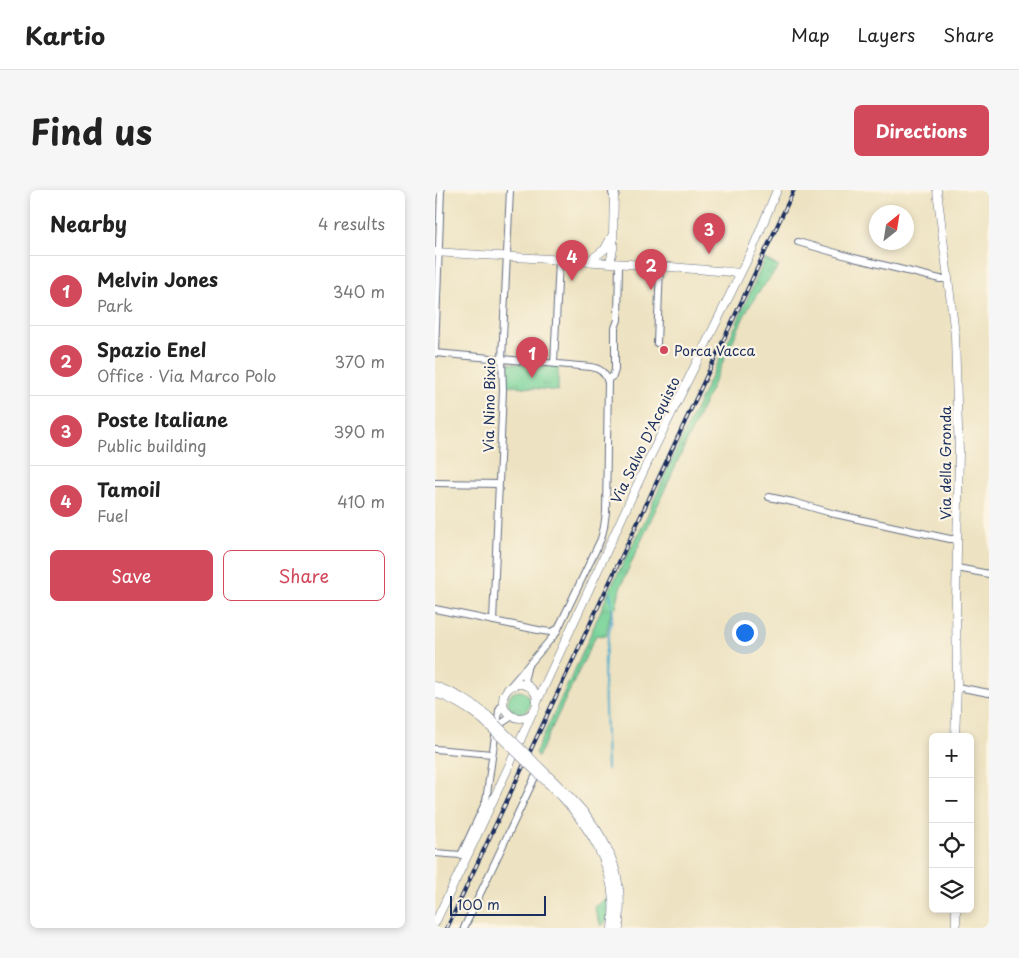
<!DOCTYPE html>
<meta charset="utf-8">
<style>
body{margin:0;font-family:"Playpen Sans",sans-serif;background:#f6f6f6;color:#222}
.controls{position:absolute;right:15px;bottom:15px;display:grid;overflow:hidden;border-radius:8px;box-shadow:0 2px 8px #0003}
.controls button{width:45px;height:45px;display:grid;place-items:center;padding:0;border:0;border-bottom:1px solid #e0e0e0;background:#fff;color:#222;font:25px sans-serif}
.compass{position:absolute;left:434px;top:15px;width:45px;height:45px;border-radius:50%;background:#fff;box-shadow:0 2px 8px #0003;rotate:30deg}
.scale{position:absolute;left:15px;bottom:12px;width:96px;box-sizing:border-box;padding-left:5px;border:2px solid #1b2f5e;border-top:0;font-size:14px;line-height:18px;white-space:nowrap;color:#1b2f5e;-webkit-text-stroke:4px #fcf5e5;paint-order:stroke}
.you{position:absolute;left:309px;top:442px;width:18px;height:18px;margin:-12px;border:4px solid #fff;border-radius:50%;background:#1a73e8;box-shadow:0 0 0 8px #1a73e833}
.badge{display:grid;place-items:center;width:32px;height:32px;border-radius:50%;background:#d1495b;color:#fff;font-size:16px;font-weight:700}
.pin{position:absolute;translate:-50% -41px;filter:drop-shadow(0 1px 2px #0008)}
.pin::after{content:'';position:absolute;top:26px;width:18px;height:15px;background:inherit;clip-path:polygon(0 0,100% 0,50% 100%)}
.list{margin:0;padding:0;list-style:none}
h2{display:flex;justify-content:space-between;align-items:center;height:65px;margin:0;padding:0 20px;font-size:21px}
h2 small{font-size:16px;font-weight:400;color:#767676}
.list li{display:grid;grid-template-columns:32px 1fr auto;gap:15px;align-items:center;box-sizing:border-box;height:70px;padding:0 20px;border-top:1px solid #e0e0e0}
.list b{display:block;font-size:19px;white-space:nowrap}
.list p{margin:0;font-size:16px;white-space:nowrap;color:#767676}
.list em{font-size:16px;font-style:normal;color:#767676}
.actions{display:flex;gap:10px;padding:15px 20px}
.actions a{flex:1;padding:11px 0;border:1px solid #d1495b;border-radius:8px;text-align:center;font-size:18px;color:#d1495b}
.actions .main{background:#d1495b;color:#fff}
.icon{flex:none;width:28px;height:28px;fill:none;stroke:currentColor;stroke-width:2;stroke-linecap:round;stroke-linejoin:round}
.map{position:relative;flex:none;width:554px;height:738px;overflow:hidden;border-radius:8px}
header{display:flex;align-items:center;gap:30px;box-sizing:border-box;height:70px;padding:0 25px;background:#fff;border-bottom:1px solid #e0e0e0}
header strong{font-size:24px}
nav{display:flex;gap:28px;margin-inline-start:auto;font-size:18px}
.intro{display:flex;align-items:center;justify-content:space-between;box-sizing:border-box;height:120px;padding:0 30px}
h1{margin:0;font-size:35px}
.button{padding:12px 22px;border-radius:8px;background:#d1495b;color:#fff;font-size:18px;font-weight:700}
main{display:flex;gap:30px;padding:0 30px}
aside{flex:1;background:#fff;border-radius:8px;box-shadow:0 2px 8px #0003}
.map>svg:first-child{display:block}
.grass{fill:url(#grass-tufts);stroke:#4a817c}
.lines{fill:none;stroke-linecap:round;stroke-linejoin:round}
.stream{stroke:#50afcf;stroke-width:2}
.minor-casing{stroke:#646e81;stroke-width:8}
.tertiary-casing{stroke:#646e81;stroke-width:9}
.trunk-casing{stroke:#646e81;stroke-width:12}
.minor{stroke:#fff;stroke-width:6}
.tertiary{stroke:#fff;stroke-width:8}
.trunk{stroke:#fff;stroke-width:10}
.rail-casing{stroke:#1b2f5e;stroke-width:4}
.rail{stroke:#fcf5e5;stroke-width:2;stroke-dasharray:5.5;stroke-linecap:butt}
.tertiary-bridge-casing{stroke:#646e81;stroke-width:9;stroke-linecap:butt}
.tertiary-bridge{stroke:#fff;stroke-width:8}
.poi-dot{fill:#d1495b;stroke:#fcf5e5;stroke-width:2}
.labels{text-anchor:middle;dominant-baseline:central;stroke-width:4.5;stroke-linejoin:round;paint-order:stroke}
.poi-label{font-size:14px;fill:#1b2f5e;stroke:#fcf5e5;text-anchor:start}
.street-label{font-size:14px;fill:#1b2f5e;stroke:#fcf5e5}
</style>
<header>
<strong>Kartio</strong>
<nav><a>Map</a><a>Layers</a><a>Share</a></nav>
</header>
<div class="intro"><h1>Find us</h1><a class="button">Directions</a></div>
<main>
<aside>
<h2>Nearby<small>4 results</small></h2>
<ul class="list">
<li><span class="badge">1</span><div><b>Melvin Jones</b><p>Park</p></div><em>340 m</em></li>
<li><span class="badge">2</span><div><b>Spazio Enel</b><p>Office · Via Marco Polo</p></div><em>370 m</em></li>
<li><span class="badge">3</span><div><b>Poste Italiane</b><p>Public building</p></div><em>390 m</em></li>
<li><span class="badge">4</span><div><b>Tamoil</b><p>Fuel</p></div><em>410 m</em></li>
</ul>
<div class="actions"><a class="main">Save</a><a>Share</a></div>
</aside>
<div class="map">
<svg width="554" height="738" viewBox="0 0 554 738">
<defs>
<pattern id="grass-tufts" width="24" height="20" patternUnits="userSpaceOnUse" patternTransform="scale(1.25)"><rect width="24" height="20" fill="#78d399"/><path d="M3 7l-1-3M5 7V3M7 7l1-3M15 17l-1-3M17 17v-4M19 17l1-3" fill="none" stroke="#67b586"/></pattern>
</defs>
<rect width="100%" height="100%" fill="#fcf5e5"/>
<filter id="ink" filterUnits="userSpaceOnUse"><feTurbulence type="fractalNoise" baseFrequency=".02" numOctaves="2"/><feDisplacementMap in="SourceGraphic" scale="10" xChannelSelector="R" yChannelSelector="G"/><feConvolveMatrix kernelMatrix="1 2 1 2 8 2 1 2 1" color-interpolation-filters="sRGB"/></filter>
<filter id="wash" filterUnits="userSpaceOnUse"><feTurbulence type="fractalNoise" baseFrequency=".0096" numOctaves="4" result="noise"/><feDisplacementMap in="SourceGraphic" scale="20" xChannelSelector="R" yChannelSelector="G"/><feGaussianBlur stdDeviation="1.12" result="paint"/><feColorMatrix in="noise" values="0 0 0 0 0 0 0 0 0 0 0 0 0 0 0 0 0 1.4 0 .05"/><feComposite in="paint" operator="in"/></filter>
<g filter="url(#wash)">
<rect width="100%" height="100%" fill="#ede2c1"/>
<path class="grass" d="M330,69L344,77L322,104L311,122L191,384L185,399L181,418L177,417L171,446L161,445L103,567L100,563L144,471L175,399L208,335L248,245L300,137Z
M71,173L123,177V201L71,195Z
M73 512a11 11 0 1 1 22 0a11 11 0 1 1-22 0Z
M173,707C175,717 176,731 166,736L159,717Z"/>
<g class="lines">
<path class="stream" d="M172,579L169,486L170,466L178,420L175,403"/>
</g>
</g>
<g filter="url(#ink)">
<g class="lines">
<g class="minor-casing">
<path id="minor" d="M6,0L0,163L156,177C164,178 170,183 173,191L171,322L169,337L166,349L121,443L72,500
M363,52L419,68L505,89H513
M222,153L225,76
M119,173L124,71
M172,190L178,186L180,180V138L183,130L184,73
M0,293L64,294
M334,307L358,312L400,324L515,349H522
M522,378L554,384
M0,419L108,441L116,442L123,439
M58,431L68,200L67,169L75,0
M92,496L90,487L92,479
M522,497L554,503
M63,529L64,520L67,514
M67,533L76,527
M0,559L57,564
M0,663L26,665L51,611L60,546
M29,738L100,587"/>
</g>
<g class="tertiary-casing">
<path id="tertiary" d="M502,0L520,145L522,213L524,261L521,411L522,497L520,547
M0,62C102,69 204,73 305,83
M153,72L170,59L177,46
M175,73L178,59V45L179,3
M68 511a17 17 0 1 1 34 0a17 17 0 1 1-34 0Z
M0,496C20,503 37,512 53,526
M0,503C18,509 33,518 48,530
M102,512L215,267L317,60L342,0
M85,551L97,523
M134,606C159,631 180,663 184,699C186,712 184,725 184,738
M129,609C154,638 176,671 178,711C179,720 178,729 177,738
M0,733L36,658L79,565
M521,738V719"/>
</g>
<g class="trunk-casing">
<path id="trunk" d="M179,3V0"/>
</g>
<use href="#minor" class="minor"/>
<use href="#tertiary" class="tertiary"/>
<use href="#trunk" class="trunk"/>
<g class="rail-casing">
<path id="rail" d="M12,738L359,0"/>
</g>
<use href="#rail" class="rail"/>
<g class="tertiary-bridge-casing">
<path id="tertiary-bridge" d="M53,526L134,606
M48,530L129,609"/>
</g>
<use href="#tertiary-bridge" class="tertiary-bridge"/>
</g>
</g>
<circle class="poi-dot" cx="229" cy="160" r="5"/>
<g class="labels">
<g class="poi-label">
<text x="239" y="160">Porca Vacca</text>
</g>
<g class="street-label">
<text transform="translate(54 215) rotate(-89)">Via Nino Bixio</text>
<text transform="translate(210 250) rotate(-64)">Via Salvo D'Acquisto</text>
<text transform="translate(510 273) rotate(-90)">Via della Gronda</text>
</g>
</g>
</svg>
<div class="controls">
<button>+</button>
<button>−</button>
<button><svg class="icon" aria-label="locate" viewBox="0 0 24 24"><circle cx="12" cy="12" r="6"/><path d="M12 2v4M12 18v4M2 12h4M18 12h4"/></svg></button>
<button><svg class="icon" aria-label="layers" viewBox="0 0 24 24"><path d="M12 4l9 5-9 5-9-5zM3 14l9 5 9-5"/></svg></button>
</div>
<svg class="compass" viewBox="-18 -18 36 36"><path d="M0-13l5 13h-10z" fill="#e53935"/><path d="M0 13l5-13h-10z" fill="#767676"/></svg>
<div class="scale">100 m</div>
<div class="you"></div>
<div class="pin badge" style="left:97px;top:188px">1</div>
<div class="pin badge" style="left:216px;top:100px">2</div>
<div class="pin badge" style="left:274px;top:64px">3</div>
<div class="pin badge" style="left:137px;top:91px">4</div>
</div>
</main>
